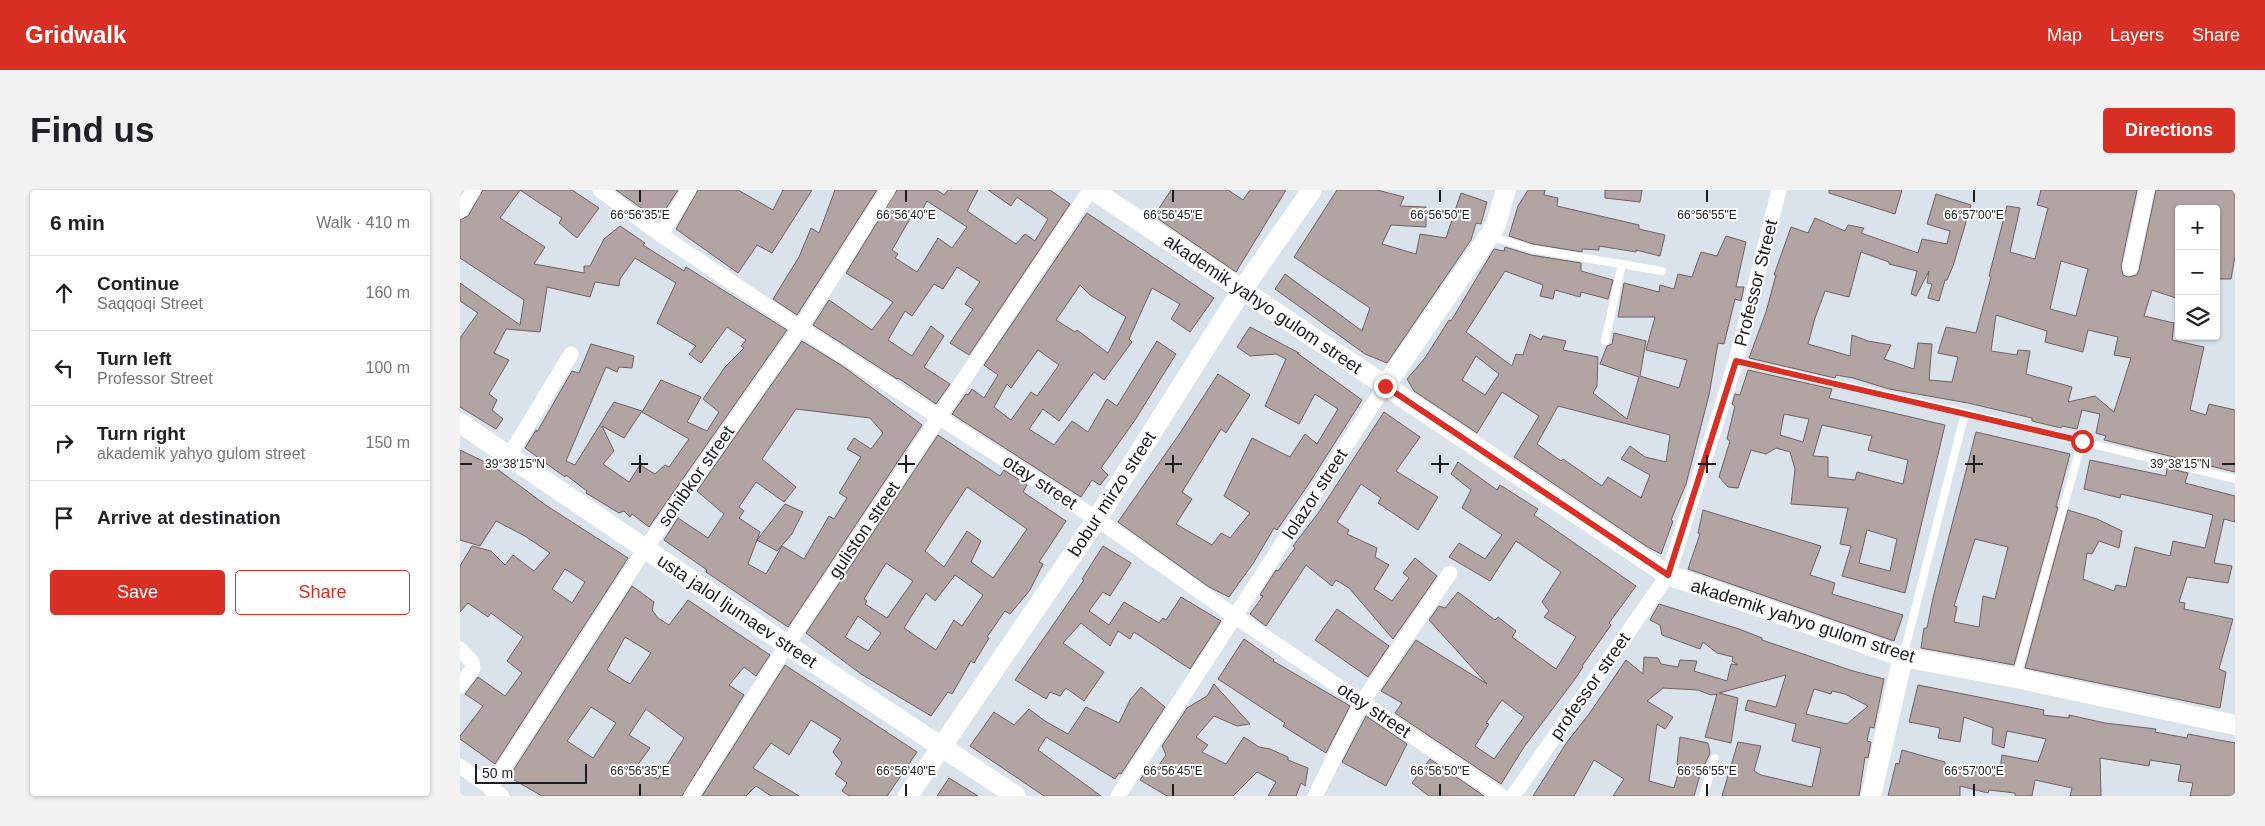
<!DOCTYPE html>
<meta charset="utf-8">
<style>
body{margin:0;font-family:Helvetica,sans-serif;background:#f2f2f2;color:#202124}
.controls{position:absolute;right:15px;top:15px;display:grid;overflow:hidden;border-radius:5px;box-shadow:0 1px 4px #0004}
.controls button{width:45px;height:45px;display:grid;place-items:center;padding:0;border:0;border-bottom:1px solid #e0e0e0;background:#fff;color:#202124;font:25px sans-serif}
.scale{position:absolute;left:15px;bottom:12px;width:112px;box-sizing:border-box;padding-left:5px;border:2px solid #1a1d20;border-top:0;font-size:14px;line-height:18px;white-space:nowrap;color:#1a1d20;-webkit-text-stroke:4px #fff;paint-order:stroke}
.stop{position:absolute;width:15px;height:15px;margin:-11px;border:4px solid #d93025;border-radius:50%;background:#fff}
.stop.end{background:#d93025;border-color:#fff;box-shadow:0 1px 5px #0008}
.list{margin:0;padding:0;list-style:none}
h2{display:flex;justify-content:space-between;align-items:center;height:65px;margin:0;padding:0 20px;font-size:21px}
h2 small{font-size:16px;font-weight:400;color:#757577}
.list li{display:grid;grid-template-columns:32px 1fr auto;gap:15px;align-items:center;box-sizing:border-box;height:75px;padding:0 20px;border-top:1px solid #e0e0e0}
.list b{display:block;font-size:19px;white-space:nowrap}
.list p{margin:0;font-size:16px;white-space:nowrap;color:#757577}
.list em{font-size:16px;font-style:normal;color:#757577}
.actions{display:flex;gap:10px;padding:15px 20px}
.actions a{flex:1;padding:11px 0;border:1px solid #d93025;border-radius:5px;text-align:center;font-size:18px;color:#d93025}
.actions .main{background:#d93025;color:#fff}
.icon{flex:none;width:28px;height:28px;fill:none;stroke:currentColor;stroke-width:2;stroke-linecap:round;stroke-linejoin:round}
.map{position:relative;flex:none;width:1775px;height:606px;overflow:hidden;border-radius:5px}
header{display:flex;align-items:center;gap:30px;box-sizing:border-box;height:70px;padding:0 25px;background:#d93025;color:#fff}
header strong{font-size:24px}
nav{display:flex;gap:28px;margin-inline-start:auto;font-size:18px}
.intro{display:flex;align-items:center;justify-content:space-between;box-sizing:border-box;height:120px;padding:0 30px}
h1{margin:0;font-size:35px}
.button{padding:12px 22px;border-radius:5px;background:#d93025;color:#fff;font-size:18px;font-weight:700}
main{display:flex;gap:30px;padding:0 30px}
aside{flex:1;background:#fff;border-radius:5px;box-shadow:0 1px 4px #0004}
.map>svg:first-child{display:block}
.building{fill:#b2a4a3;stroke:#6e6160;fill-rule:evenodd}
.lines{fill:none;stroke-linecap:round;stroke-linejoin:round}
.lane{stroke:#fff;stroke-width:8}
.street{stroke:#fff;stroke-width:15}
.secondary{stroke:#fff;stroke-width:20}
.route{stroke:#d93025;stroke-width:6}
.ticks{fill:none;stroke:#1a1d20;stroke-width:2}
.labels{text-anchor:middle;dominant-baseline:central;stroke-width:4;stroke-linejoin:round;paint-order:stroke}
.street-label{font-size:18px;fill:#1a1d20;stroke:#fff}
.ticks-label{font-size:12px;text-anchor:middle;fill:#1a1d20;stroke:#fff;stroke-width:4;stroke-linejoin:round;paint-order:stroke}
</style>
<header>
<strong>Gridwalk</strong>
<nav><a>Map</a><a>Layers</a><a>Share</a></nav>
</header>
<div class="intro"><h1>Find us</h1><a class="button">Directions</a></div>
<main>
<aside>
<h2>6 min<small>Walk · 410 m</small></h2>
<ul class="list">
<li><svg class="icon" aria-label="ahead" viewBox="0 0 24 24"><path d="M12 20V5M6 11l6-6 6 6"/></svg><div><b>Continue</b><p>Saqqoqi Street</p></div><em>160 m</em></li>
<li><svg class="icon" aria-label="left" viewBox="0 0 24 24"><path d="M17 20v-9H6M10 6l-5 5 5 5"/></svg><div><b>Turn left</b><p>Professor Street</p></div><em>100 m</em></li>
<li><svg class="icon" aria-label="right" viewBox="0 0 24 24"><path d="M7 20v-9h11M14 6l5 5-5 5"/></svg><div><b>Turn right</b><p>akademik yahyo gulom street</p></div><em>150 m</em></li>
<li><svg class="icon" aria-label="arrive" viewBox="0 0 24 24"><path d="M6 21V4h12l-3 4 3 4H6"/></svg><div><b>Arrive at destination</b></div></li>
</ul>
<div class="actions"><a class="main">Save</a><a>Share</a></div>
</aside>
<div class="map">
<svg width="1775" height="606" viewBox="0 0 1775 606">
<rect width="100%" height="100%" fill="#dae2ec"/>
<path class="building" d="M23,0H112L139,18L117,48L99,33L102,28L60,0L40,28L85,57L74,74L124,83V76H130L144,49L160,36L185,53L183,55L224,81L226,77L327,140L189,337L172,324L170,327L164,321L159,323L126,303L127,301L106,285L105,287L65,258L76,240L77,242L112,181L119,183L131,154L174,166L172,178L159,177L157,182L146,177L106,271L115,275L154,212L182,221L164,248L142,236L154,261L143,274L169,292L180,275L195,284L205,275L209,277L229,249L182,222L201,190L241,207L227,232L247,241L259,222L243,209L265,177L284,158L281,156L286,150L267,137L241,173L229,164L236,156L197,133L216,93L175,68L160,89L159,96L135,92L130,107L87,97L80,142L46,139L34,163L49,170L29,204L37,210L32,220L43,229L36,239L0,217V148L18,123L0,111V93L60,135L64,110L0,68V30L8,26Z
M156,0H218L200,28L199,27L197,29Z
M238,0H278L313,20L323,0H352L312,63L297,55L278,83L216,39Z
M375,0H417L337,125L313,109L339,67L351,38L359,43Z
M437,0H477L484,5L488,0H518L507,21L556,54L565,44L575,51L588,29L557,7L551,16L528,0H590L610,14L509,165L490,153L513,119L505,114L520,92L497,77L483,99L474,94L452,126L445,121L428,150L452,166L471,136L484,146L464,177L490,194L476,214L438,188L437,189L353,135L369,110L412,140L433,112L386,83ZM467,11L507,37L492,58L478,48L457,82L435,68L438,64L432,60L451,27L457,30Z
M711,0H768L783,10L790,0H826L776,82L694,26Z
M877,0H917L944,7L940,16L966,17V37L931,35L922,54L956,64L960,44L986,48L1001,3L1027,12L1021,34L1016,33L1011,50L927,173L905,164L815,99L825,84L902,141L910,118L834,67Z
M1068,0H1085L1084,5L1098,8L1097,16L1179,35V39L1205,45L1200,66L1176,60V62L1139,56V60L1122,59V62L1073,54L1049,46L1058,16Z
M1145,0H1182L1180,12L1145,8Z
M1369,0H1442L1435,24L1369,3Z
M1581,0H1677L1661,76L1663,85L1668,87L1677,85L1679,80L1696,0H1775V66L1771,89H1756V19H1719V109L1692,100L1684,126L1714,133L1712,150L1744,157L1730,220L1746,225L1749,214L1775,220V282L1644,250L1646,246L1636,243L1640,224L1622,220L1617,239L1602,236L1601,238L1572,231V228L1508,213L1429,199L1393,188L1376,185L1375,188L1289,168L1306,122L1316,85H1314L1331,37L1348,43L1355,28L1385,41L1388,35L1404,38L1401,43L1458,63L1462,49L1487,54L1490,41L1467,34L1476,4L1511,15L1493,76L1487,90H1485L1479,111L1468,108L1472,94L1467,93L1469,81L1456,106L1451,104L1457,81L1429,74V72L1401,62L1389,107L1365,101L1355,128L1348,154L1390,166L1392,145L1408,151L1431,155L1424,169L1454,179L1458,153L1472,154L1469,190L1492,192L1498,167L1478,163L1486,137L1516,143L1531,87L1529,86L1547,16L1560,18L1550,62L1575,69L1588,18L1577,15ZM1601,71L1628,79L1616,126L1590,119ZM1536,125L1587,141L1585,152L1623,162L1628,140L1658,147L1654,165L1671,168L1654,222L1635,206L1608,212L1612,197L1566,184L1570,161L1558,160L1557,165L1531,161Z
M627,23L754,108L730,142L711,129L720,114L692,98L669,149L672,152L644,190L634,182L599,231L583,219L569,239L594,255L612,231L628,242L647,209L657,216L697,151L716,164L675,230L641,278L648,285L640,295L632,290L621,307L492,224L506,204L508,205L512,199L524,208L538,185L524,175ZM620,95L630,105L666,127L648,163L617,140L615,142L596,130ZM578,160L599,175L577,206L571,202L551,230L534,217L547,194L551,198Z
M1266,46L1286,52L1276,97H1284L1281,111L1275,109L1264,154L1258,153L1249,205L1226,294L1211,330L1213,331L1201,364L1186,356L1054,267L1079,226L1042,202L1017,243L954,201L947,189L965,168L989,130L991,131L1034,59L1044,61L1045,57L1071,65L1121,73V81L1153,90L1148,109L1121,102L1120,107L1095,100L1093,109L1080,106L1083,95L1045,81L1006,142L1052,176L1056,164L1063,165L1070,144L1081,150L1083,146L1106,151L1103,160L1138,167L1137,196L1133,203L1167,229L1179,187L1140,174L1147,156L1152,154L1154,143L1186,151L1180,186L1219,198L1227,170L1186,160L1195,127H1158L1164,93L1199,102L1200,95L1214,99L1218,84L1232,87L1241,62L1257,66ZM1016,166L1039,184L1025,205L1002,190ZM1098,216L1210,245L1206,272L1185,267L1170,256L1161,269L1190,285L1181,308L1148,287L1142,296L1103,269L1101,271L1077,254Z
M790,137L839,163H837L902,210L848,295L817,340L814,338L794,372L769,407L749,397L658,332L720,243L758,184L790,205L766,243L761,239L722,302L732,309L716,334L752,355L761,343L770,348L790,323L764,306L792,248L830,267L845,244L857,254L878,219L855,204L839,234L805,216L826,169L816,164L790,166L777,157Z
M342,151L384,177L462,235L328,437L246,382L247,380L204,350L218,328L248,348L264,324L237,301ZM336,219L410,228L423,243L411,259L394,248L387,259L401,267L379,303L387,308L374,329L369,326L344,369L322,356L306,384L288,374L300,342L279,328L284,321L279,317L296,292L324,312L336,297L302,269Z
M1288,180L1372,199L1369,208L1485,235L1445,403L1382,386L1391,356L1380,354L1388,318L1331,314L1335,279L1330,262L1316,258L1306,264L1291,260L1278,298L1268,297L1259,287L1270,251L1267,249L1275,216L1272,214L1275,204L1280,205ZM1324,224L1349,229L1343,252L1320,245ZM1362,235L1412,246L1408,260L1448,270L1443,294L1397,282L1395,290L1368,287V267L1353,266ZM1407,340L1437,349L1430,381L1399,373Z
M924,222L960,247L936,281L978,307L958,340L918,313L921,308L901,294L877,332L889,340L887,344L917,358L915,367L929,375L914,399L932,411L949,388L943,383L955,368L977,386L933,449L889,398L876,390L872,396L846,375L806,436L790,424L803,406L800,405L816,380L818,381L835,358L833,356L859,322Z
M1516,242L1610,264L1596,317H1598L1554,475L1461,458L1464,438H1467L1473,408ZM1515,349L1548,357L1535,409L1523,406L1519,437L1494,432L1497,417L1494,416Z
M478,245L540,286L544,280L567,295L563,302L606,331L579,372L583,374L570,400L550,424L545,421L527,447L529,448L514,473L511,471L492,504L488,502L471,526L401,484L346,443ZM507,297L567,339L533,388L511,372L521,351L507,341L484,377L465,361ZM426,373L453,391L427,428L405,414L407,411L404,409ZM495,385L523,405L502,436L494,430L476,460L444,438L466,403L475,411ZM398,426L421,443L408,461L385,447Z
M0,260L33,276L87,316L168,368L35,574L0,549V546L23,516L5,504L18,487L45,506L62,483L47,471L63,447L31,423L28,427L8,413L0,422V376L12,356L31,361L45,375L53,365L74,381L90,363L65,346L36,331L20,356L0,350ZM105,379L125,392L112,413L92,399Z
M1630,270L1706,286L1707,278L1728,283L1725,293L1775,306V332L1764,329L1754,373L1772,376L1768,393L1727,387L1719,412L1725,413L1724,419L1773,429L1759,479L1766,482L1760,518L1565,478L1608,320L1637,329L1662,341L1659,358L1639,351L1632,364L1627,363L1623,389L1654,401L1656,395L1666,397L1675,357L1710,366L1713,351L1745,358L1753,325L1661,304L1660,308L1624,299Z
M998,272L1037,300L1040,295L1078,319L1074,325L1176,396L1149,433L1151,435L1122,476L1123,477L1115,489L1064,557L1041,594L935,523L942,513L921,501L956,450L1027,494L969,430L979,416L985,418L998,402L1035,430L1038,427L1056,441L1052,447L1096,479L1116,447L1084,427L1089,421L1082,412L1101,382L1056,351L1030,391L989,367L999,353L1025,369L1042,345L1002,318L1011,300L991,284ZM1042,510L1064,527L1034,569L1015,556L1029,534L1026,533Z
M325,314L343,322L332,344L317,361L297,350Z
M1243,320L1361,356L1350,385L1375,393L1372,404L1443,425L1434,451L1228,379L1240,344L1238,343Z
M643,356L671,373L650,406L643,402L629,421L649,435L664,412L699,433L703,428L706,430L721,407L761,431L730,479L674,442L670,449L658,441L650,456L621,433L603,453L644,482L624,511L606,498L600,506L590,502L586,509L555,490L624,390L622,389Z
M172,396L194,412L192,420L198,428L209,435L228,410L310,465L296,486L284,477L269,495L284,505L222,606H82L49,587ZM165,447L191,463L170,494L147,480ZM131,517L156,533L133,568L107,551ZM186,519L224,548L198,589L177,576L190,558L169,545Z
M1199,414L1279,439L1302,448V450L1393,481L1424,489L1414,538L1410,537L1407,551L1411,552L1408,568L1405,567L1399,606H1262L1278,552L1301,556L1294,581L1301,585L1352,597L1361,558L1332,551L1336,534L1285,520L1288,510L1316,517L1326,485L1259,503L1278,508L1271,553L1245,547L1257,504L1251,505L1238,500L1203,498L1187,511L1213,527L1205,539L1197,534L1189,591L1214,598L1220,577L1217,574L1220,547L1248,553L1250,563L1240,585L1234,606H1153L1164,589L1134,570L1114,606H1073L1107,552L1129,524L1166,470L1183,484L1184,467L1198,468L1201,474L1218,477L1220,470L1237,471L1234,481L1267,491L1271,474L1278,475L1272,471L1273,467L1257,463L1243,452L1240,459L1202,445L1200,435L1190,430ZM1354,499L1371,504L1372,501L1385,504L1408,516L1387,534L1346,524Z
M877,419L929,456L908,487L855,450Z
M784,449L814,470L813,471L890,516L866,563L823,536L825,533L758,489Z
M325,475L457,562L427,606H389L382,601L387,593L375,584L382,573L373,562L381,549L351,530L329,565L311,553L293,578L339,606H311L296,596L286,606H242Z
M754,494L790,534L777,536L754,526L736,547L748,555L742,562L766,574L784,547L799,557L810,559L828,567V570L848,578L845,596L841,593L836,606H808L816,592L797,582L773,606H707L680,590L688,578L694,582L706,565L702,556L727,518L747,506Z
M1458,495L1584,520L1583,525L1609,528V525L1645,533L1696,539L1695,542L1727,548L1728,544L1775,553V606H1730L1733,593L1718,591L1721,575L1690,570L1689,576L1640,568L1641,606H1610L1612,598L1575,590L1572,606H1555V603L1529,600L1528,603L1500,596V606H1428L1436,573L1439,574L1442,560L1485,572V576L1539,586L1542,565L1578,572L1586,549L1547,541L1544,558L1532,554L1533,538L1504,527L1500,552L1478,548L1480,538L1449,532Z
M681,497L705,517L661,584L659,583L655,589L586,547L578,560L641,606H584L510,556L534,522L554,535L569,519L585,531L608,544L626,517L659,533L670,510Z
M906,526L947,554L926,596L882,572Z
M970,569L1024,606H969L952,593Z
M489,588L518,606H477Z"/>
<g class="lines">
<path class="lane" d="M1029,46L1072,59L1202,81
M1145,151L1162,74
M1276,171L1505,223L1775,289
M1443,467L1505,223
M1556,488L1622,251
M1243,606L1255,568"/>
<path class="street" d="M140,0L201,45L340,138L637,329L776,427L1041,606
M0,21L14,0
M201,45L229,0
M1670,78L1687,0
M49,266L111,164
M0,459L12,472L13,478L0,496
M0,576L42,606
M30,599L185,359L340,138L428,0
M231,606L327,455L630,0
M658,606L925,196
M855,606L902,512L990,383
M1053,606L1208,385L1276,171L1319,0"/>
<path class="secondary" d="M633,0L1208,385L1443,467L1556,488L1775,535
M925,196L1029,46L1036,34L1046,0
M0,233L327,455L556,606
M448,606L637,329L782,100L852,0
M1411,606L1443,467"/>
</g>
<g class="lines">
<path class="route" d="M925,196L1208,385L1276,171L1622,251"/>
</g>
<path class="ticks" d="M180,0V12M446,0V12M713,0V12M980,0V12M1247,0V12M1514,0V12M180,265V283M446,265V283M713,265V283M980,265V283M1247,265V283M1514,265V283M0,274H12M171,274H188M438,274H455M705,274H722M971,274H989M1238,274H1256M1505,274H1523M1762,274H1775M180,594V606M446,594V606M713,594V606M980,594V606M1247,594V606M1514,594V606"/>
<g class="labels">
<g class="street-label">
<text transform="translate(1296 93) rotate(-76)">Professor Street</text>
<text transform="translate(803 114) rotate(34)">akademik yahyo gulom street</text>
<text transform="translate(236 286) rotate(-55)">sohibkor street</text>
<text transform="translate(580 292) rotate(33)">otay street</text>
<text transform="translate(652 304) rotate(-57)">bobur mirzo street</text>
<text transform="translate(855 304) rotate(-57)">lolazor street</text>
<text transform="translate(404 340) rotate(-56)">guliston street</text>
<text transform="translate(277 421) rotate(34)">usta jalol ljumaev street</text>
<text transform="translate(1343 431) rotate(18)">akademik yahyo gulom street</text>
<text transform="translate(1130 496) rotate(-55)">professor street</text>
<text transform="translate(914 520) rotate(34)">otay street</text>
</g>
</g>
<g class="ticks-label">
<text x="180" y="29">66°56'35"E</text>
<text x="446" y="29">66°56'40"E</text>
<text x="713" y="29">66°56'45"E</text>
<text x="980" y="29">66°56'50"E</text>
<text x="1247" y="29">66°56'55"E</text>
<text x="1514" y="29">66°57'00"E</text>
<text x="55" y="278">39°38'15"N</text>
<text x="1720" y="278">39°38'15"N</text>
<text x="180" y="585">66°56'35"E</text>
<text x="446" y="585">66°56'40"E</text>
<text x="713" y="585">66°56'45"E</text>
<text x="980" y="585">66°56'50"E</text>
<text x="1247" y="585">66°56'55"E</text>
<text x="1514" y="585">66°57'00"E</text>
</g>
</svg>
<div class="controls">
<button>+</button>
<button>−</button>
<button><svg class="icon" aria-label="layers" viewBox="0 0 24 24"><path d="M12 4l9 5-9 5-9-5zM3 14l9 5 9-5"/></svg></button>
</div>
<div class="scale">50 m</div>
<div class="stop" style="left:1622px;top:251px"></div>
<div class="stop end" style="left:925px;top:196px"></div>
</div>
</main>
